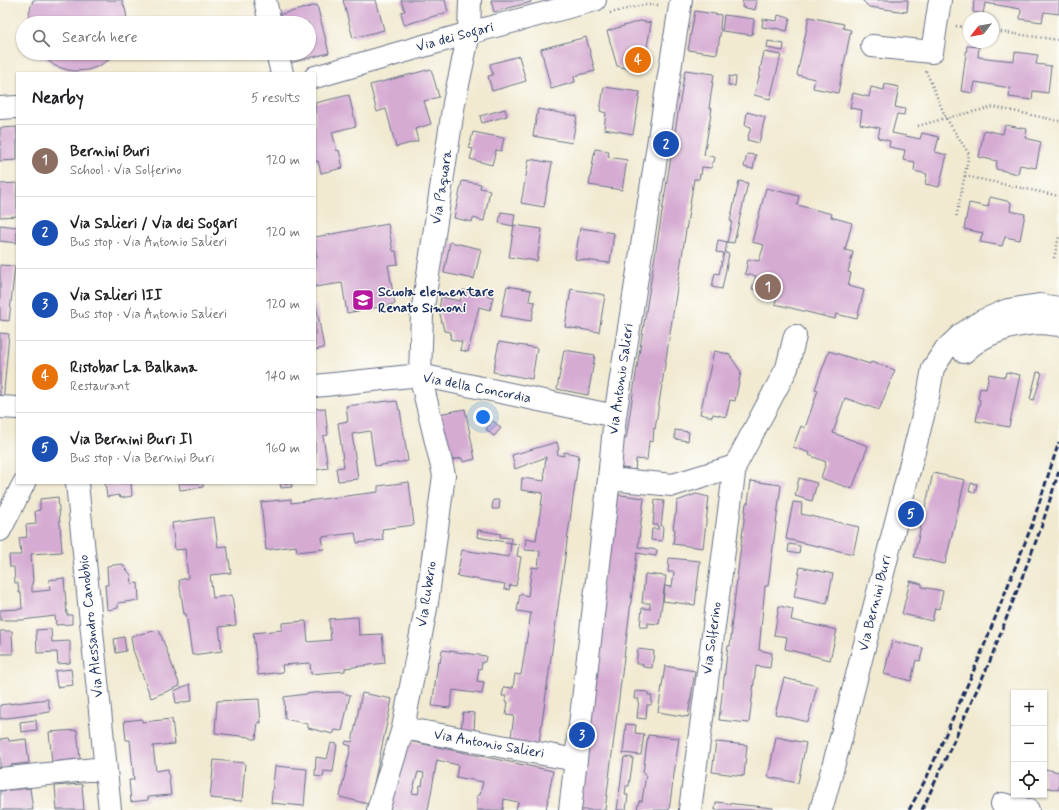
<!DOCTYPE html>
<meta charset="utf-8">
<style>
body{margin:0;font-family:Mynerve,sans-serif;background:#f2f2f2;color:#202124}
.controls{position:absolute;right:12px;bottom:12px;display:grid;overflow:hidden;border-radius:0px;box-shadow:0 1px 3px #0004}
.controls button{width:36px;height:36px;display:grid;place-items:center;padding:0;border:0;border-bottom:1px solid #e0e0e0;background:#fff;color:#202124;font:20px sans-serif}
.compass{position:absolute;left:963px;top:12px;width:36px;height:36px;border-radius:50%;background:#fff;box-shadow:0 1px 3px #0004;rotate:239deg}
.you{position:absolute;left:483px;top:417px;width:14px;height:14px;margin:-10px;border:3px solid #fff;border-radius:50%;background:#1a73e8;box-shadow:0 0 0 6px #1a73e833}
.badge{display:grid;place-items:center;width:26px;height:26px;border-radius:50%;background:#111827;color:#fff;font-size:13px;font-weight:700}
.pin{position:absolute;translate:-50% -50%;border:2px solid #fff;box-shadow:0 1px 4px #0006}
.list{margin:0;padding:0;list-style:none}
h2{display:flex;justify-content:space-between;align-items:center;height:52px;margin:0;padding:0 16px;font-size:17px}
h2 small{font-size:13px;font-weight:400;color:#757577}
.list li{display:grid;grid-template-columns:26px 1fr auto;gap:12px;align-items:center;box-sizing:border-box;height:72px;padding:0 16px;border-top:1px solid #e0e0e0}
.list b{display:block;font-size:15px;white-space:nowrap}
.list p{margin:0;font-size:13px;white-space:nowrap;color:#757577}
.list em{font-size:13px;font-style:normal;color:#757577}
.icon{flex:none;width:22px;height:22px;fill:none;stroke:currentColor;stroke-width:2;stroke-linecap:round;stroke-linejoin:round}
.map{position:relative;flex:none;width:1059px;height:810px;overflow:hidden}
.search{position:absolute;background:#fff;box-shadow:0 1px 3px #0004;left:16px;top:16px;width:300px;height:44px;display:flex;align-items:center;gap:10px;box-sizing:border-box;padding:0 14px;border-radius:22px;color:#757577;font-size:15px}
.panel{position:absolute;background:#fff;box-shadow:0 1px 3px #0004;left:16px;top:72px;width:300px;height:412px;border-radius:0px}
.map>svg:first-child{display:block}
.building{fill:#d5abd3;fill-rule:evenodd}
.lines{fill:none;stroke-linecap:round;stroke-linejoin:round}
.minor-casing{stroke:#667086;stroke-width:24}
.path{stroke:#667086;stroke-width:2.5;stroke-dasharray:1 3;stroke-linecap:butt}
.minor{stroke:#fff;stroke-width:22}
.rail{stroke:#1b2f5e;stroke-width:3;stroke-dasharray:6 3;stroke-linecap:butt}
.labels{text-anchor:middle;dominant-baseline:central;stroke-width:3;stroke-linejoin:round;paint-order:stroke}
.street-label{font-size:14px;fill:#1b2f5e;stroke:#fdfcf7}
.poi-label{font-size:14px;font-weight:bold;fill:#1b2f5e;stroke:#fdfcf7;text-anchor:start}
</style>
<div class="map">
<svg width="1059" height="810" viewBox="0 0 1059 810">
<rect width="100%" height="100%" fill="#fdfcf7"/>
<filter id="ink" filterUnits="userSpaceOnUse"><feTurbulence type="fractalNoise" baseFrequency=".025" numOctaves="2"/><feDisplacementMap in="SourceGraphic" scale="8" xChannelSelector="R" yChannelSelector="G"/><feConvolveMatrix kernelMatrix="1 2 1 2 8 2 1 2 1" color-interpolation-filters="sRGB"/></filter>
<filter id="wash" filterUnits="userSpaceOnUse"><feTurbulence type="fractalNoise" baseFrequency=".012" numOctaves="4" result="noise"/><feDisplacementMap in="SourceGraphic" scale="16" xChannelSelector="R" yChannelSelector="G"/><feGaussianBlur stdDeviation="0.9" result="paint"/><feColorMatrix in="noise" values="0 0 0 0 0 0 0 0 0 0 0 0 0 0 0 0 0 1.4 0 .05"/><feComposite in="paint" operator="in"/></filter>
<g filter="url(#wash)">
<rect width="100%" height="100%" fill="#f1ead1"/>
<g id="blocks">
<path class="building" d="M33,0H122L126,12L127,23H29V13Z
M343,0H376L384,30L353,38Z
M401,0H445L448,12L404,25L401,12L405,11Z
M491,0H531V2L494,12Z
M743,0H757L755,10L742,7Z
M862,0H908L907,12L869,7Z
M974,0H1059V14L1044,12L1042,22L1020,19L1021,9L985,3L983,14L973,12Z
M317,5L329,53L290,63L287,53H309V23H280L278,15Z
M695,11L721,15L720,29H721L717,54L688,50Z
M724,15L754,19L752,35L722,31Z
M778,15L790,18L787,31L775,28V29L762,27L763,19L777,21Z
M809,17L844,24L843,28L851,30L838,93L813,88L815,79L797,75Z
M640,21L651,23L643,72L617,66L607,31Z
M586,37L595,71L574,76L575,82L551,89L541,49Z
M768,41L784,44L783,51L767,48Z
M967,46L979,47L978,57L1014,61L1015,52L1038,55L1036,64L1051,66L1048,93L1033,91L1032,100L1009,97L1010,88L975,82L973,93L961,91Z
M764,52L781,55L770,99L754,95L761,70H760Z
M39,53H116L110,59L99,66L88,70L75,71L68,70L55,66L45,58Z
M519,56L526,81L492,91L488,76L493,75L490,64Z
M431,69L439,97L424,101L431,124L415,129L418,141L396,147L386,109L377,112L370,85Z
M685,70L714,74L709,108H712L704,155L715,157L714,162H712V168L702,167L701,175L700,174L699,179H694L655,429L654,428L653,442L649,441L647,460L636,459L635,470L616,467L620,439H626L640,348Z
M729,76L736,77L735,86L728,85Z
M885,84L899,87L895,107L905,109L904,115L897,114L892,133L920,139L922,133L939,137L935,152L947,155L939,187L925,184L927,174L914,171L915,162L903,160L905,150L889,147L890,141L878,138L880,128L860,124L862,110L850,108L853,93L869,97L871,87L884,90Z
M604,87L640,92L633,134L604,129L606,113L600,111Z
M349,95L356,126L332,132L337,151L339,150L343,168L321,173L318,161L315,162V103Z
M505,109L507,116L482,123L480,116Z
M538,109L577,116L572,143L533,136Z
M747,112L765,117L759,143L747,140L751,127L745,125Z
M1005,125L1027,129L1025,138L1041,142L1036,168L1020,165L1018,174L996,169L997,161L979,157L984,130L1003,134Z
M17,127V160L0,161V128Z
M473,132L504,138L501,151L496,150L492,165L470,159L473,149L469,148Z
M595,149L609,151L608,157L627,160L622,190L589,185Z
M747,154L756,155L753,169L744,167Z
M529,159L552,163L544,207L521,203Z
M462,181L481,184L480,188L490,190L484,221L473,218L472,222L454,218Z
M739,181L748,183L734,243L727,242L732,221H730Z
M17,183V216L0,217V184Z
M766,188L799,196L797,205L832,214L831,217L852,223L845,250L853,252L848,272L851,273L848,286L864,290L857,319L836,314L835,319L775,304L777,296L752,289L756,276L745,274L748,259L759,261L764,245L752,242Z
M990,197L1011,202L1010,211L1025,214L1020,240L1005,237L1002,246L980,242L983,233L964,229L969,203L988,207Z
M501,212L515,214L513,226L499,223Z
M388,224L393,251H396L398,264L388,265L395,304L347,313L342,283L315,287V258H317L315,248V237Z
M0,225L17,227V243L0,241Z
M514,225L542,229L537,261L509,257Z
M580,228L614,233L610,263L575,259Z
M718,240L727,242L725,253L729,254L722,289L712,287L715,273L719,274L724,253L716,252Z
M450,242L481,249L474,279L444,273Z
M0,265L15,266L9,321L0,320Z
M507,286L531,290L529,301L535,302L531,321L501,316Z
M571,289L605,295L599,332L565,327Z
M463,290L493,297L490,310L479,307L468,352L460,350L462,342L450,339L451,332L444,331L439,310L441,297L460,301Z
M315,304H316L324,348L315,350Z
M0,333L9,334L3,402H0Z
M499,342L537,348L532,379L493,372Z
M564,350L595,355L588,395L557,389Z
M714,351L729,354L741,372L735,401L730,400L726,417L713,414L712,417L700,414Z
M829,351L870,364L871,362L895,370L879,410L845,398L833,433L868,446L852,489L821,478L826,462L809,455L810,453L793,447L801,426L805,428L818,390L815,389Z
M1006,372L1020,375L1009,427L976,421L980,400L978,399L980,388L986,389L989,374L1005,377Z
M1037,372L1042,373L1034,400L1030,399Z
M388,401V402L397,401L399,410H400L408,461L375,466L370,431L352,434L358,479L338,481L336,468L344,467L338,423L348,421L346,406Z
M325,408L328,435L323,436L328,468L315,470V409Z
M465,409L475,459L463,462L462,458L450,460L439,414Z
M493,421L501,428L494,436L486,429Z
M675,430L689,432L688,441L675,439Z
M557,442L559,450L557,451L558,455L564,456V452L579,455L544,708L538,749L510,744L514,716L506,715L508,702H505L506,696H502L504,687L513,688L515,674L521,675L531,613L517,611L520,594L528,596L532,567L538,568L540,551L525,550L526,538L536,540L543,493L521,490L522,478L544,481L545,475L544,474L546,457L515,469L512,455Z
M933,473L965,480L945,564L914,557Z
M799,478L817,483L812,501L795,496Z
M751,481L781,485L768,586H765L759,650L772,653L771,659L770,668L756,666L749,723L719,720L728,646H730L732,629H731L746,503H748Z
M409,482L414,525L382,529L383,540L357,543L355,533L322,537L324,549L297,552L296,546L266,550L261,502L291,499V503L378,492V486Z
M105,483H131L132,496L120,498L119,495L107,497Z
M179,483H203V487L180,490Z
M280,483H291L292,487L281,488Z
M971,483L977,484L975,493L969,491Z
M613,494L644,498L638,547L657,550L656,556L637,553L605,810H574Z
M696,494L709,497L703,548L673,544L675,529H673L675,515H676L677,501Z
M58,497L62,552L31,554L33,582H32V592L50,590L49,580L64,578L67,615H72V624L56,625L55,616L22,620H0V610L22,609L21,593H19L18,583H15L14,567H10L9,555H21L19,538L27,537L26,525L36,524L35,511L40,510V499Z
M493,500H500L499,509H492Z
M655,500L664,501L661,526H663L662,541L651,540L652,529H658V525H653Z
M793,502L802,503L801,514L859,527L853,554L786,539Z
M214,517L218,547L227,546L231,573L210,575L213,598L232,595L236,625L219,627L222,651L192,655L186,614H184L179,580L188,578L185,549L175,550L172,523Z
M478,530L501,534L500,537L511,538V543L477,537Z
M511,543L519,544L517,556L521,557L516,586L510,585L509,590L504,589L505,584L457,576L462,550L509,557Z
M789,544L800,546L799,554L788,552Z
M669,558L700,561L695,605L663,601L665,586L672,587L674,572H668Z
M122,564L131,575L132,584L138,583L139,600L118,603V608L107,610L105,585H108L107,566Z
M800,567L833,574L827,604L794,597Z
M645,574L666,576L659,624L648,623V627H640L642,608L650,609V603H642Z
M910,581L922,584V587L943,591L939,609L935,608L932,621L902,614Z
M779,606L793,609L791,620L837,630L830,660L785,649L787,637L774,635Z
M358,617L359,635L382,634L385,663L345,668V671L311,674L310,663L282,665L283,672L258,675L253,633L282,630V623L306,621L308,642L331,640L329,619Z
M51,629L52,642L70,641V663L58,664L57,652L37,653L36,630Z
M159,630L180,686L151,698L133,650L131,636Z
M0,631H12L13,654H0Z
M124,637L126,651L116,653L114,639Z
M892,641L923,648L920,661L916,660L911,681L884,674Z
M638,649L654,651L652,668L643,667V664H636Z
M442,650L486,656L485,662H482L481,669L479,668L477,681L484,682L482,694L453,690L450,708L432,706L438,662L440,663Z
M665,666L695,671L688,717L658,712Z
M71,669L73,685L57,687L55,671Z
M784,678L817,686L808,722L775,714Z
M190,684L192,701L176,703L174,691Z
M635,691L648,692V695L652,696L651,705H647L646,719L637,718L639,699H634Z
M339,692L350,695L342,731L335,730L333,734L308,728V724L285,719L284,697L313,693Z
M362,693L392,699L372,793L368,804L340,797L351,746L345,744L346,741L352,742Z
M48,699L50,712L0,719V705Z
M259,699L261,723L258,722L256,739H253L249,737L215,733L217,701Z
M463,712L475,713L474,731L461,730Z
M142,719V722L172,719L175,744L153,746L156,771L168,769L171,795L148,797V800L131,802L129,780H134L130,740H126L124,721Z
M36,720L37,730L21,732L20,722Z
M626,724L636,725L635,733L644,734L641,755L623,753Z
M77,730L80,759L52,762L49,732Z
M648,735L679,738L669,810H637L639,801H642L646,774L643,773Z
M776,737L806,743L798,783L768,777Z
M8,738L9,741L26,739L29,763L11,765V768L0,769V739Z
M404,740L553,771L546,810H516L518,802L504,799L503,810H477V795H480L483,782L456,777L458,765L437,760L428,810H381ZM418,772L424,773L422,786L420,785L418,794L412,793Z
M716,742L747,745L744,776L712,772Z
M331,743L337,744L333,772L324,771L323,777L315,776L316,757L327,759Z
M624,757L633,758L629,786H626L625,795H628L626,810H617Z
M214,760L245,763L242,801L210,798Z
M275,766L307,769L304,806L271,803Z
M1045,769L1059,772V790L1044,787V776Z
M82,784L84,810H57L55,786Z
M30,788L33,810H0V791Z
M716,802L773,808V810H715Z"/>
</g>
</g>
<g filter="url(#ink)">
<use href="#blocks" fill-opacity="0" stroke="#667086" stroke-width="1"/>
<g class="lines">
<g class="minor-casing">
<path id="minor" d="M265,0L270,23
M872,46L932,52L940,0
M277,53L282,73
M315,77L469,33L595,0
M0,108L17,107
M964,352C984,333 1013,324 1040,323C1046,323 1053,325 1059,325
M315,386L420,375L615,416
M0,407L17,408
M735,466L787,368L795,336
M609,479L673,485L735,466L690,810
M77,483L110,810
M0,530L24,483
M403,728L576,760
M0,779L105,768
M1002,804L1028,810
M378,810L403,728L427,603L444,475L420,375L422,314L454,103L469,33L470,0
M570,810L609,479L615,416L681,0
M821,810L841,738L928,396L933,368L945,350L962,334L982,321L1008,310L1039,305L1059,308"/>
</g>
<path class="path" d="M610,13L643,5H659
M956,26L969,28
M993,31L1059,40
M926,71L946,118L969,154L956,218
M918,126L946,118L994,107L1059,121
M965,176L1059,196
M1054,258L1059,237"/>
<use href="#minor" class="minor"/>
<path class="rail" d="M909,810L927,777L980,656L1032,525L1059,442
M922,810L935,782L990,661L1041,528L1059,471"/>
</g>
</g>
<defs>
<g id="school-square" transform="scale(1.15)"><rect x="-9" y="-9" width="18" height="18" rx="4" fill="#b5179e" stroke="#fdfcf7"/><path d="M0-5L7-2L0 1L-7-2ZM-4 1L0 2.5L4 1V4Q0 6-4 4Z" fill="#fff"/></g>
</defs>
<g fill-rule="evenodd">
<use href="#school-square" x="363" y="300"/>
</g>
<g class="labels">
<g class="street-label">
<text transform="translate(455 37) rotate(-15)">Via dei Sogari</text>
<text transform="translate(442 187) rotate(-81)">Via Paquara</text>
<text transform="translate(621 379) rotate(-82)">Via Antonio Salieri</text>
<text transform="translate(477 388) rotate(11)">Via della Concordia</text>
<text transform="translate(427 594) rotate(-81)">Via Ruberio</text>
<text transform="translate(875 603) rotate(-76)">Via Bernini Buri</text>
<text transform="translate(91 626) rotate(-96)">Via Alessandro Canobbio</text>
<text transform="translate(712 638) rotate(-82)">Via Solferino</text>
<text transform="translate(489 744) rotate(10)">Via Antonio Salieri</text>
</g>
<g class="poi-label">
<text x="378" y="292">Scuola elementare<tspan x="378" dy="16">Renato Simoni</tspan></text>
</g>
</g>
</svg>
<div class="controls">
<button>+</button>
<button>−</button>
<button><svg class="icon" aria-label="locate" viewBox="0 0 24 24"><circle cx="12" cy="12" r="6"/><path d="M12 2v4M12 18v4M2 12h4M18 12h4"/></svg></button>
</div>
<svg class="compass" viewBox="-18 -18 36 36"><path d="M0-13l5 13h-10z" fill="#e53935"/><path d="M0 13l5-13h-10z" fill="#757577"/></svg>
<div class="you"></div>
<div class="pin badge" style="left:768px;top:287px;background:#8d6e63">1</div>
<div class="pin badge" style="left:666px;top:144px;background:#1a4fb4">2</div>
<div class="pin badge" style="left:582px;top:735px;background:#1a4fb4">3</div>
<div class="pin badge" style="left:638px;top:60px;background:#e8710a">4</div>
<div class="pin badge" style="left:911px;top:514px;background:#1a4fb4">5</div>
<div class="search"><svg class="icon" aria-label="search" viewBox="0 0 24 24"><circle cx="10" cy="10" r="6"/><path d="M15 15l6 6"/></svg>Search here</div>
<section class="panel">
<h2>Nearby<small>5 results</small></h2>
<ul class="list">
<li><span class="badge" style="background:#8d6e63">1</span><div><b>Bernini Buri</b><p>School · Via Solferino</p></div><em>120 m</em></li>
<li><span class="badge" style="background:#1a4fb4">2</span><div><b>Via Salieri / Via dei Sogari</b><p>Bus stop · Via Antonio Salieri</p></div><em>120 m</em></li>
<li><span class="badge" style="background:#1a4fb4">3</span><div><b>Via Salieri III</b><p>Bus stop · Via Antonio Salieri</p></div><em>120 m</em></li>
<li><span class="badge" style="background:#e8710a">4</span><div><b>Ristobar La Balkana</b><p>Restaurant</p></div><em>140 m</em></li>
<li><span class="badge" style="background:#1a4fb4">5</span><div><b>Via Bernini Buri II</b><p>Bus stop · Via Bernini Buri</p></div><em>160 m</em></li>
</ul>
</section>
</div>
